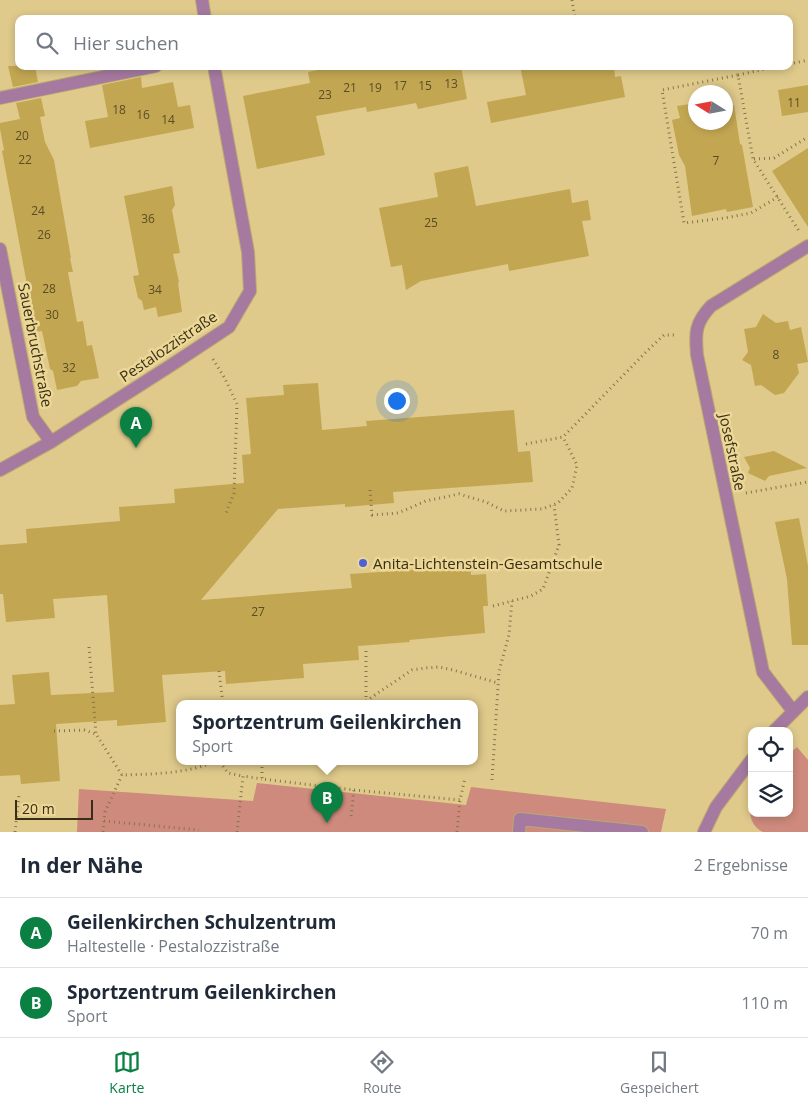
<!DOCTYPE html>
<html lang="de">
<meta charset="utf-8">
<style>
body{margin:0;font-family:"Open Sans",sans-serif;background:#f6f6f7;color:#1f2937}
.controls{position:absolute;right:15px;bottom:15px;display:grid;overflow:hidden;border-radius:10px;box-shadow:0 2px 8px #0003}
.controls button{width:45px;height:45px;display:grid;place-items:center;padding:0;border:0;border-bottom:1px solid #e0e1e3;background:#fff;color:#1f2937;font:25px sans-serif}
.compass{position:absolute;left:688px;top:85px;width:45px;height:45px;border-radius:50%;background:#fff;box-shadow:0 2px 8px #0003;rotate:281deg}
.scale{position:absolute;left:15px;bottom:12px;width:78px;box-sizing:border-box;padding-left:5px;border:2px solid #372f15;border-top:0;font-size:14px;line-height:18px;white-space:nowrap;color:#372f15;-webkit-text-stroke:4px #edd797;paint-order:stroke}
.you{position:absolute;left:396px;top:400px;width:18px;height:18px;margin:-12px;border:4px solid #fff;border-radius:50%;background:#1a73e8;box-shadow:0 0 0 8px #1a73e833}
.badge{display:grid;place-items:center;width:32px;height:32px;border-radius:50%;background:#0b8043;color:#fff;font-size:16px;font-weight:700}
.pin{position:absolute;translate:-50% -41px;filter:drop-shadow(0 1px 2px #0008)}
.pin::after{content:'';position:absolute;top:26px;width:18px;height:15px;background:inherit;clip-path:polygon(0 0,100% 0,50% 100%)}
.popup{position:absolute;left:176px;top:700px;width:302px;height:65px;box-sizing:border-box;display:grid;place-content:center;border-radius:10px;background:#fff;filter:drop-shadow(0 1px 4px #0005);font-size:16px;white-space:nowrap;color:#747a83}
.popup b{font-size:19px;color:#1f2937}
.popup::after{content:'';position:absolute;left:50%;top:100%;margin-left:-10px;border:10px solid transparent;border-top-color:#fff}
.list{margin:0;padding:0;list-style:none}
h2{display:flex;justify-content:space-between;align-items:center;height:65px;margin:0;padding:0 20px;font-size:21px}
h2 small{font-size:16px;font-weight:400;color:#747a83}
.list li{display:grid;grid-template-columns:32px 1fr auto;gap:15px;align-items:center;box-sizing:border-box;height:70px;padding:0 20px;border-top:1px solid #e0e1e3}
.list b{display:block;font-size:19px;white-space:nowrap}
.list p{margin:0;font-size:16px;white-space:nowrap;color:#747a83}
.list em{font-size:16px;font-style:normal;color:#747a83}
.icon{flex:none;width:28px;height:28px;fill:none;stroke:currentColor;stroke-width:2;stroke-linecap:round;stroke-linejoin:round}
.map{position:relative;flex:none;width:808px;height:832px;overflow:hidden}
.search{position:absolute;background:#fff;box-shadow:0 2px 8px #0003;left:15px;right:15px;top:15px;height:55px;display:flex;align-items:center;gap:12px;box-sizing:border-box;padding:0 18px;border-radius:10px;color:#747a83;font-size:19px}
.sheet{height:205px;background:#fff}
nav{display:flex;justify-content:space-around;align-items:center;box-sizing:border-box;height:70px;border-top:1px solid #e0e1e3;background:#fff;font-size:14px;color:#747a83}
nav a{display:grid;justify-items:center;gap:2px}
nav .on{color:#0b8043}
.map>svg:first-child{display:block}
.green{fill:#ce8a7c}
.building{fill:#c2a652}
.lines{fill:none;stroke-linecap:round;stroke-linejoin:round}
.minor-casing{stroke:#baa871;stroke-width:14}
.path{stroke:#84764b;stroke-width:3;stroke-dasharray:1 4;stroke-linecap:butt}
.minor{stroke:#a67aa0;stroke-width:12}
.poi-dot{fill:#4d62d7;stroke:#edd797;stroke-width:2}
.labels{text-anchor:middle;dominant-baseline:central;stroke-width:5;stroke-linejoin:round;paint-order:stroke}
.number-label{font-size:12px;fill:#5a4d24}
.street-label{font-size:15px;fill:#372f15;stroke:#edd797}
.poi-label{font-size:15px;fill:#372f15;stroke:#edd797;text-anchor:start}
</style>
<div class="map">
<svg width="808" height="832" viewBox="0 0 808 832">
<rect width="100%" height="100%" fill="#dfca8b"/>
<path class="green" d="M797,747L808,760V832H763C752,827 747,814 752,802V813H789V754Z
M257,783L466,805L471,787L666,809L661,832H77L79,789L253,801Z"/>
<path class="building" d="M8,66H35L38,82L13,87Z
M338,66H461L467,99L418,109L416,103L367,112L366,107L316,116L325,155L257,169L243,96L310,83L308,72Z
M520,66H614L615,77L621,76L625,97L491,123L487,102L526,95Z
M141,77L142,88L173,82L178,107L190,105L194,128L90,148L85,121L108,117L102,85Z
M808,85V112L782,116L778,90Z
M41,98L45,116L40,117L45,142L54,160L71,258H70L73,272H68L77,322L83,321L87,346L92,345L99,378L81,381L77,386L57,390L53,371L50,369L42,331L34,332L29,306H31L2,151L4,150L0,129V123L20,119L16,103Z
M696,103V122H726V106L734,105L740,144L742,145L753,207L727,212L726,209L692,216L685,166L679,155L672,120L680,118L677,106Z
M808,148V227L772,171Z
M468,166L476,206L570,189L572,203L588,200L591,220L582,221L589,256L509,271L508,264L421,281L406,290L402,265L391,267L379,208L438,197L434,173Z
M172,186L175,205L172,210L180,253L173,254L179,282L178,283L182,312L158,317L156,307L144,310L142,301L138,298L133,276L139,275L124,196Z
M763,314L776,323L788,321L790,330L801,327L808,362L797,364L799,373L784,393L775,395L761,385L755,386L751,365L742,360L748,352L744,329L756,327Z
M318,383L322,430L367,426L366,421L514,410L518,452L530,451L533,482L393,492L394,503L345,507V504L278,509L201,600L352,588L350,574L470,566L471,575L486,574L488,606H483L485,633L409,640L410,642L358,646L359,660L303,664L304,678L226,684L225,671L162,675L166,722L117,726V720L56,724L60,781L21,784L20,775L0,776V705L15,704L12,675L49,672L51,695L114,692L107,595L53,599L55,618L6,622L3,594H0V545L27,543L26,529L120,521L119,507L175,503L174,489L244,483L242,455L251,454L246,398L284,395L283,385Z
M774,451L807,468L769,476L765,481L748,473L750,468L744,457Z
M799,518L808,566V645H792L787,579L775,522Z"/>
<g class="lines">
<g class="minor-casing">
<path id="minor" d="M202,0L205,19
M0,98L156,66
M0,249L33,417L51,442
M0,470L51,442L173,364L229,327L250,291L248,252L214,66
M793,711L763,672L697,355C695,333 695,323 711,306L808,246
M774,731L808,697
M519,832L520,819L642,832
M704,832L716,807L752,759"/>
</g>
<path class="path" d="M572,0L575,19
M789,64L808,60
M583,66V68
M738,75L779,66
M754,159L774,158L808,137
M778,197L751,213L725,218L684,223L662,90L738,75L753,159L799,231
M213,359L224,377L237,404L234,493L226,513
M526,444L563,437L646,352L664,335H677
M370,490L372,515L398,513L426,501L459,494L486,502L504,511L542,509L558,503L572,488L577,465L563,437
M746,493L808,482
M493,606L531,596L543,589L559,545L554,505
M89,647L96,734
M366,651V701L412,670L425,668L439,667L453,670L498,683
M219,671L223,704
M364,704L366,701L369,704
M54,731L84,730L96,734L122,775C153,774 184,774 214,762
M220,762L228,773L243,776
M262,762V779L354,790L351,817
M492,780L499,671L509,635L512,601
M354,790L460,800L465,778
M104,821L199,830
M15,832L19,794
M103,832L105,812L122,775
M237,832L243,776L262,779
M457,832L460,800"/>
<use href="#minor" class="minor"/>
</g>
<circle class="poi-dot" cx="363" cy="563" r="5"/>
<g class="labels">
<g class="number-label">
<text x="451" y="83">13</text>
<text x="400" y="85">17</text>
<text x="425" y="85">15</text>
<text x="350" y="87">21</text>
<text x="375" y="87">19</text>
<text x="325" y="94">23</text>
<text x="794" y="102">11</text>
<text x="119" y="109">18</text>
<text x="143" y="114">16</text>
<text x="168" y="119">14</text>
<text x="22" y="135">20</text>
<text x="25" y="159">22</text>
<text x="716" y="160">7</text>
<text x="38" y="210">24</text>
<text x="148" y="218">36</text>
<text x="431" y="222">25</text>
<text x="44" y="234">26</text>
<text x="49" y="288">28</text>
<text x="155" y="289">34</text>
<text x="52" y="314">30</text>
<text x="776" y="354">8</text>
<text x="69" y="367">32</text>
<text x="258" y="611">27</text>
</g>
<g class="street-label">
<text transform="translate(36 345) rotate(79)">Sauerbruchstraße</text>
<text transform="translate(168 346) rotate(-34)">Pestalozzistraße</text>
<text transform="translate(733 452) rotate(78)">Josefstraße</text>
</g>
<g class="poi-label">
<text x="373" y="563">Anita-Lichtenstein-Gesamtschule</text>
</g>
</g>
</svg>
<div class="controls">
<button><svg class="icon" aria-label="locate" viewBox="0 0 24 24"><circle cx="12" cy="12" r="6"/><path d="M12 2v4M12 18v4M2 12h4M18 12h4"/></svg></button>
<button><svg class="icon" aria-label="layers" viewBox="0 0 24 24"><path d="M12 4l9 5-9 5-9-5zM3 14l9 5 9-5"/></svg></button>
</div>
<svg class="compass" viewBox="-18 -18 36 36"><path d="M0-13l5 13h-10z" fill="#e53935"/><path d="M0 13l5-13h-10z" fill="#747a83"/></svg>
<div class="scale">20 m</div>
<div class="you"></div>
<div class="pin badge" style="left:136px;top:448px">A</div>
<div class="pin badge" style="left:327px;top:823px">B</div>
<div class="popup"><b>Sportzentrum Geilenkirchen</b>Sport</div>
<div class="search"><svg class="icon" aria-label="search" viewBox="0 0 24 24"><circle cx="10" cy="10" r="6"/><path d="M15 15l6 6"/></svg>Hier suchen</div>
</div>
<section class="sheet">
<h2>In der Nähe<small>2 Ergebnisse</small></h2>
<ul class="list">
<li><span class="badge">A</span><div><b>Geilenkirchen Schulzentrum</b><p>Haltestelle · Pestalozzistraße</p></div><em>70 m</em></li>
<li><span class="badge">B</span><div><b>Sportzentrum Geilenkirchen</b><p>Sport</p></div><em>110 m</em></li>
</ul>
</section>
<nav>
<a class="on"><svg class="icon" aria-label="map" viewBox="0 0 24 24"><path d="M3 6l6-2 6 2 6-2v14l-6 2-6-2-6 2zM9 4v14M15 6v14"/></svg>Karte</a>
<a><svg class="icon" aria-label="directions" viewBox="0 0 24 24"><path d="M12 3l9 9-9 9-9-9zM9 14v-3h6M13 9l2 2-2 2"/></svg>Route</a>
<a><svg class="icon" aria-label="saved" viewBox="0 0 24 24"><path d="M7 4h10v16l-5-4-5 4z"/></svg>Gespeichert</a>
</nav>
